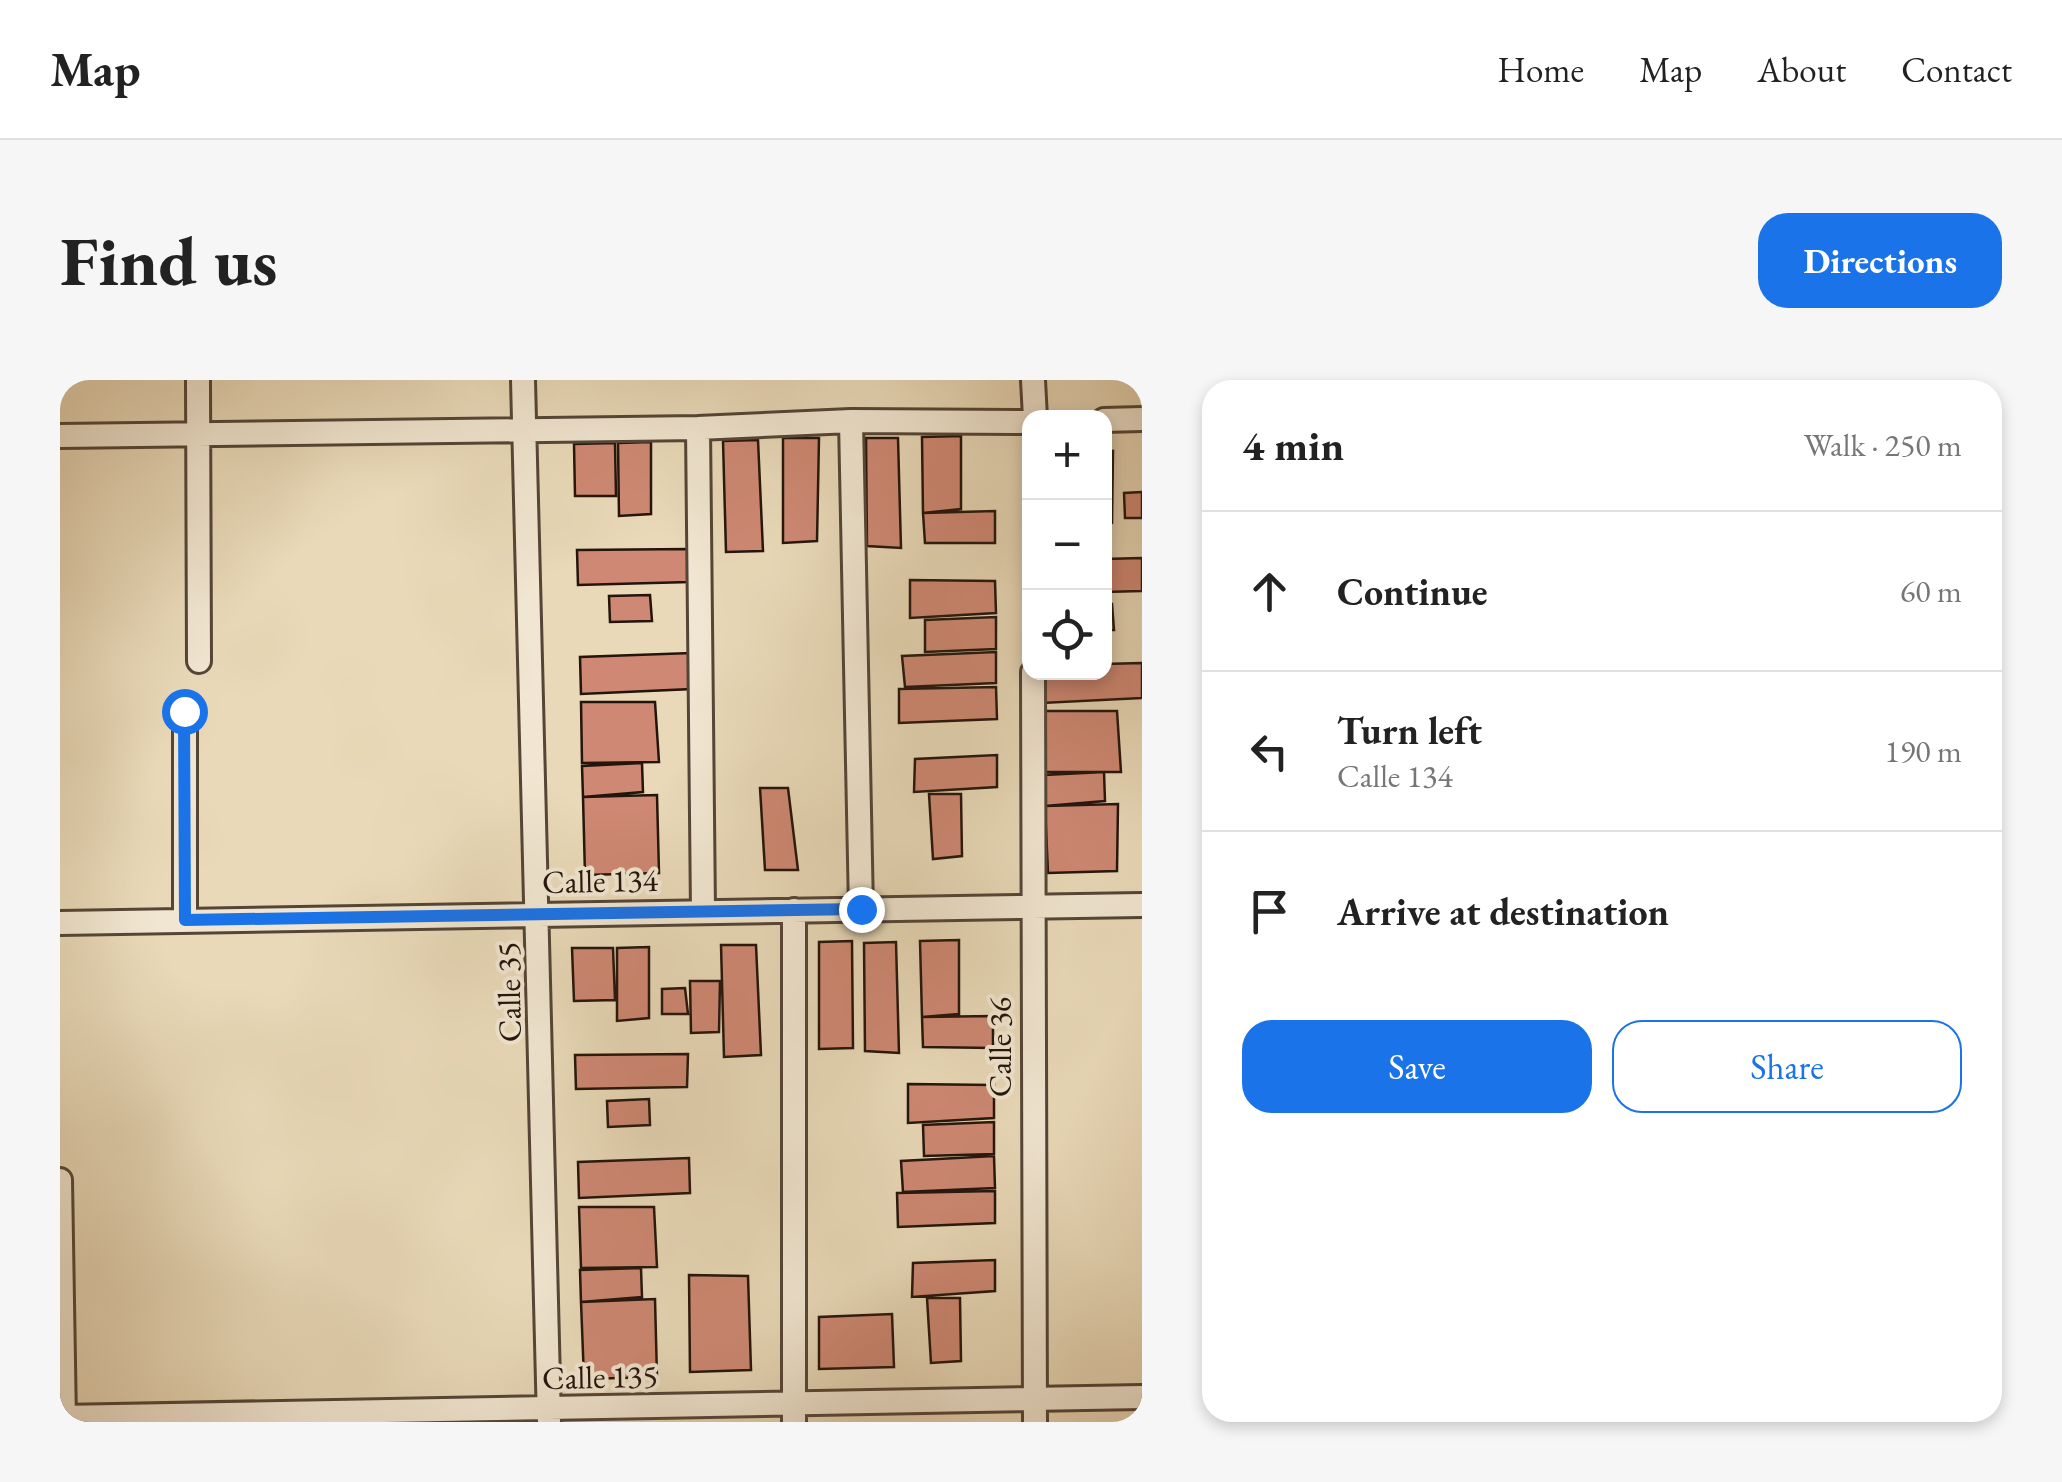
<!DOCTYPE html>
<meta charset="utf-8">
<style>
body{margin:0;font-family:"EB Garamond",serif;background:#f6f6f6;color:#222}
.controls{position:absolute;right:30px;top:30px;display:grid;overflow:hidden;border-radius:20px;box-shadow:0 5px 15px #0003}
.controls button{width:90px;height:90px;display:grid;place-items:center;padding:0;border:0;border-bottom:2px solid #e0e0e0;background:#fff;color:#222;font:50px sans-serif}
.stop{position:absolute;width:30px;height:30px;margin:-22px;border:8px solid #1a73e8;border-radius:50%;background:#fff}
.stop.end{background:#1a73e8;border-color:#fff;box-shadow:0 2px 10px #0008}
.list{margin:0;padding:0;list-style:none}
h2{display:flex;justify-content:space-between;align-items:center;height:130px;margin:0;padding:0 40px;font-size:42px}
h2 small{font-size:32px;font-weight:400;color:#767676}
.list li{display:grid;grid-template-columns:65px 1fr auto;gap:30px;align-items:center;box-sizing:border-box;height:160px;padding:0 40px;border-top:2px solid #e0e0e0}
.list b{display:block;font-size:38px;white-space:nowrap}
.list p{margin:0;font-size:32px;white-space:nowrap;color:#767676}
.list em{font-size:32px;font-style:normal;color:#767676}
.actions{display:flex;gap:20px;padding:30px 40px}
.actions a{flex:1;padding:22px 0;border:2px solid #1a73e8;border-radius:30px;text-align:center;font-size:35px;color:#1a73e8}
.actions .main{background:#1a73e8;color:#fff}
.icon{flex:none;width:55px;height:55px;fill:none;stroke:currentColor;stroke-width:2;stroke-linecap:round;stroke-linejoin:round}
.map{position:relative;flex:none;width:1082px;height:1042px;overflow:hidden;border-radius:30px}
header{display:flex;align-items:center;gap:60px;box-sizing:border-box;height:140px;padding:0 50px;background:#fff;border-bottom:2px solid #e0e0e0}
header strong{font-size:48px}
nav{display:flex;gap:55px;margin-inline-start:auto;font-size:35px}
.intro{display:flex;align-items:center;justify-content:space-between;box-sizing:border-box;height:240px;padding:0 60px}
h1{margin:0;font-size:70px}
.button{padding:25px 45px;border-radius:30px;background:#1a73e8;color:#fff;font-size:35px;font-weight:700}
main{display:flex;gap:60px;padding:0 60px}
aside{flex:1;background:#fff;border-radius:30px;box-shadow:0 5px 15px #0003}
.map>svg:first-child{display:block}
.building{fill:#ce8873;stroke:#23140c;stroke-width:2.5}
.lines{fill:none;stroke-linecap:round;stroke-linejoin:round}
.minor-casing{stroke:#544537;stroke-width:28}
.minor{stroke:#f1e6d1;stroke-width:22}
.route{stroke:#1a73e8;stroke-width:12}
.labels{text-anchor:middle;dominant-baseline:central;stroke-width:8;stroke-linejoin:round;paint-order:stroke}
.street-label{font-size:32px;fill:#23140c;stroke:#f1e6d1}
</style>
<header>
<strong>Map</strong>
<nav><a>Home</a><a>Map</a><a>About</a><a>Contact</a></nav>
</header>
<div class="intro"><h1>Find us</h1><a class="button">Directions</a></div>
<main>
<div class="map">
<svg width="1082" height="1042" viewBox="0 0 1082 1042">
<rect width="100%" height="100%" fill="#e9d9b8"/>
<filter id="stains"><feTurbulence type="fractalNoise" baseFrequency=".002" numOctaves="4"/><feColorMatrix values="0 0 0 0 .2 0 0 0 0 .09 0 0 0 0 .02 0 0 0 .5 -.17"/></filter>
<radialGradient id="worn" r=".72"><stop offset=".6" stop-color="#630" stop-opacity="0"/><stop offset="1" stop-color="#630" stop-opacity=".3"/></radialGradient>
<path class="building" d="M901,56V129L863,133L862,57Z
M723,58H759L757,161L723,163Z
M806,58H838L841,168L807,166Z
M698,60L703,171L666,172L663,61Z
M591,62V134L559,136L558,63Z
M555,63L556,116H515L514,64Z
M1053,71L1052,143L1044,144V72Z
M1082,112V138H1065L1064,113Z
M935,131V163H865L863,133Z
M629,169V202L518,205L517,170Z
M1082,178V211L1044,212V179Z
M850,200L935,201L936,233L850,238Z
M590,215L592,241L550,242L549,216Z
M1044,224H1052L1054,250H1044Z
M936,237V269L865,272V240Z
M936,272V303L845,307L842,276Z
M631,273L632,309L521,314L520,277Z
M1082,283V318L982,323L981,292H1044V284Z
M936,307L937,339L839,343V309Z
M521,322H595L599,382L522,383Z
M982,331H1057L1061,392H984Z
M937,375V407L854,412L855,379Z
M582,383L583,412L523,417L522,386Z
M1044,392L1045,421L985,426L984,395Z
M700,408H728L738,490H705Z
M869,414H901L902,476L873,479Z
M597,415L599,493L525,495L523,417Z
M1058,424L1057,491L988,493L985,426Z
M899,560V634L862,637L860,561Z
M792,561L793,668L759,669V562Z
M836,562L839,673L805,671L804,563Z
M661,565H696L701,675L664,677Z
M589,567V638L557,641V568Z
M512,568H553L555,620L514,621Z
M630,601H660L659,652L631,653Z
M625,608L628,634H602V609Z
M933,636V668L863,667L862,637Z
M628,674L627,707L516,709L515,675Z
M848,704L934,705V738L848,743Z
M589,719L590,745L548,747L547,721Z
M934,742V774L864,776L863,745Z
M934,776L935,808L843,812L841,781Z
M629,778L630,813L519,818L518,782Z
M935,811V843L838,847L837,813Z
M519,827H594L597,887L521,888Z
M935,880V911L852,917L853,883Z
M581,888L582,917L521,922L520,890Z
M629,895L688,896L691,990L630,992Z
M867,918H900L901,981L871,983Z
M595,919L597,997L524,999L521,922Z
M832,934L834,987L759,989V937Z"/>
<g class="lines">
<g class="minor-casing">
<path id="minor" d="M138,0L139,281
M463,0L489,1042
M973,0L975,38
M1044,40L1082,39
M791,41L801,529
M638,48L643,532
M0,56L638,48L791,41L969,42
M973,292L975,1042
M125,331V540
M734,530V1042
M0,543L1082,525
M0,800L4,1042
M0,1037L1082,1017"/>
</g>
<use href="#minor" class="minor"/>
</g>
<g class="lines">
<path class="route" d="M124,331L125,540L801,529"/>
</g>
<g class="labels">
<g class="street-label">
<text transform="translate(540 501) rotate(-1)">Calle 134</text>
<text transform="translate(449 612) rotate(-91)">Calle 35</text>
<text transform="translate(940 667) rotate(-90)">Calle 36</text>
<text transform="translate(540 997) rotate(-1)">Calle 135</text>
</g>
</g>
<rect width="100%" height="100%" filter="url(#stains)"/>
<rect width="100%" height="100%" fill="url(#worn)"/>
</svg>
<div class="controls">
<button>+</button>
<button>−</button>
<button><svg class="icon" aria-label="locate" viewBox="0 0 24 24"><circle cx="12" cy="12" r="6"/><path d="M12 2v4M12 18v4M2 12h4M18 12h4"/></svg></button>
</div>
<div class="stop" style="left:124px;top:331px"></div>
<div class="stop end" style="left:801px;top:529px"></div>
</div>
<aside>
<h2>4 min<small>Walk · 250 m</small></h2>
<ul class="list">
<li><svg class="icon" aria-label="ahead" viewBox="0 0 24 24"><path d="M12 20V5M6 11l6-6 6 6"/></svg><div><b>Continue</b></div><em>60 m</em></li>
<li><svg class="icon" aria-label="left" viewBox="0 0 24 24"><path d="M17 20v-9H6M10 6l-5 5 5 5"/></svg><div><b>Turn left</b><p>Calle 134</p></div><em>190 m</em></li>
<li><svg class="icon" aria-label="arrive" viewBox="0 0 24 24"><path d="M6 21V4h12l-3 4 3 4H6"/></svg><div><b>Arrive at destination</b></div></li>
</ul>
<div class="actions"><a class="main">Save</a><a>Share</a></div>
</aside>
</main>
